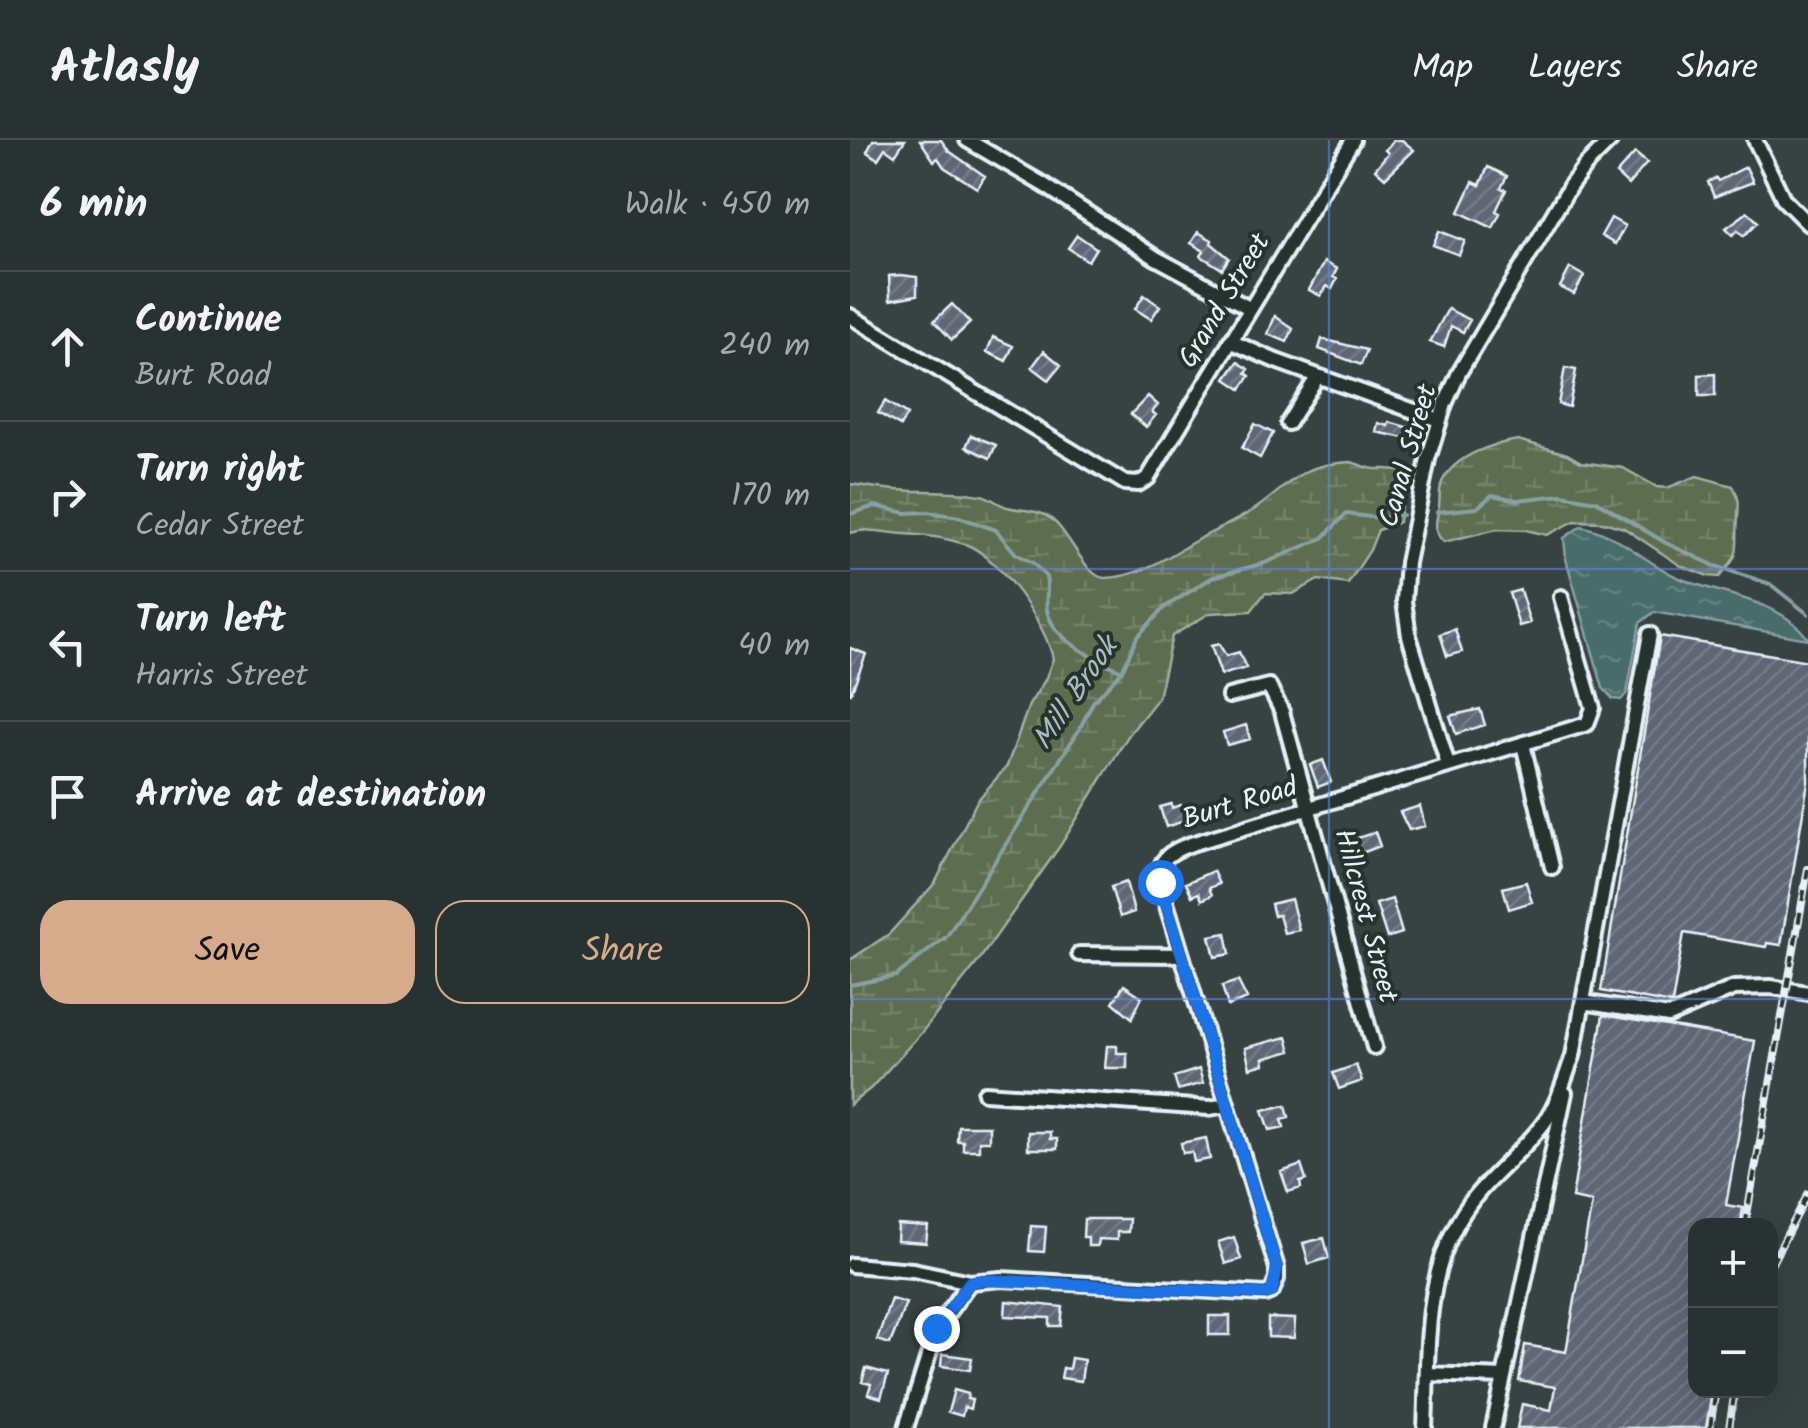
<!DOCTYPE html>
<meta charset="utf-8">
<style>
body{margin:0;font-family:Kalam,sans-serif;background:#313a3a;color:#f1f3f6}
.controls{position:absolute;right:30px;bottom:30px;display:grid;overflow:hidden;border-radius:20px;box-shadow:0 10px 40px #0002}
.controls button{width:90px;height:90px;display:grid;place-items:center;padding:0;border:0;border-bottom:2px solid #454d4d;background:#293232;color:#f1f3f6;font:50px sans-serif}
.stop{position:absolute;width:30px;height:30px;margin:-22px;border:8px solid #1a73e8;border-radius:50%;background:#fff}
.stop.end{background:#1a73e8;border-color:#fff;box-shadow:0 2px 10px #0008}
.list{margin:0;padding:0;list-style:none}
h2{display:flex;justify-content:space-between;align-items:center;height:130px;margin:0;padding:0 40px;font-size:42px}
h2 small{font-size:32px;font-weight:400;color:#a5aaac}
.list li{display:grid;grid-template-columns:65px 1fr auto;gap:30px;align-items:center;box-sizing:border-box;height:150px;padding:0 40px;border-top:2px solid #454d4d}
.list b{display:block;font-size:38px;white-space:nowrap}
.list p{margin:0;font-size:32px;white-space:nowrap;color:#a5aaac}
.list em{font-size:32px;font-style:normal;color:#a5aaac}
.actions{display:flex;gap:20px;padding:30px 40px}
.actions a{flex:1;padding:22px 0;border:2px solid #d6ab8b;border-radius:30px;text-align:center;font-size:35px;color:#d6ab8b}
.actions .main{background:#d6ab8b;color:#111}
.icon{flex:none;width:55px;height:55px;fill:none;stroke:currentColor;stroke-width:2;stroke-linecap:round;stroke-linejoin:round}
.map{position:relative;flex:none;width:958px;height:1288px;overflow:hidden}
header{display:flex;align-items:center;gap:60px;box-sizing:border-box;height:140px;padding:0 50px;background:#293232;border-bottom:2px solid #454d4d}
header strong{font-size:48px}
nav{display:flex;gap:55px;margin-inline-start:auto;font-size:35px}
main{display:flex}
aside{flex:1;background:#293232}
.map>svg:first-child{display:block}
.wetland{fill:url(#wetland-marsh);stroke:#a2afa4;stroke-width:2.5}
.water{fill:url(#water-ripples);stroke:#87a1a3;stroke-width:2.5}
.lines{fill:none;stroke-linecap:round;stroke-linejoin:round}
.stream{stroke:#87a1a3;stroke-width:4}
.building{fill:url(#building-hatch);stroke:#e8f1f8;stroke-width:2.5}
.minor-casing{stroke:#e8f1f8;stroke-width:20}
.minor{stroke:#26332d;stroke-width:12}
.rail-casing{stroke:#e8f1f8;stroke-width:8}
.rail{stroke:#26332d;stroke-width:4;stroke-dasharray:11;stroke-linecap:butt}
.route{stroke:#1a73e8;stroke-width:12}
.grid{fill:none;stroke:#6487e3;stroke-width:2.5;stroke-opacity:0.55}
.labels{text-anchor:middle;dominant-baseline:central;stroke-width:8;stroke-linejoin:round;paint-order:stroke}
.street-label{font-size:28px;fill:#e8f1f8;stroke:#26332d}
.water-label{font-size:30px;font-style:italic;fill:#a8bcc0;stroke:#26332d}
</style>
<header>
<strong>Atlasly</strong>
<nav><a>Map</a><a>Layers</a><a>Share</a></nav>
</header>
<main>
<aside>
<h2>6 min<small>Walk · 450 m</small></h2>
<ul class="list">
<li><svg class="icon" aria-label="ahead" viewBox="0 0 24 24"><path d="M12 20V5M6 11l6-6 6 6"/></svg><div><b>Continue</b><p>Burt Road</p></div><em>240 m</em></li>
<li><svg class="icon" aria-label="right" viewBox="0 0 24 24"><path d="M7 20v-9h11M14 6l5 5-5 5"/></svg><div><b>Turn right</b><p>Cedar Street</p></div><em>170 m</em></li>
<li><svg class="icon" aria-label="left" viewBox="0 0 24 24"><path d="M17 20v-9H6M10 6l-5 5 5 5"/></svg><div><b>Turn left</b><p>Harris Street</p></div><em>40 m</em></li>
<li><svg class="icon" aria-label="arrive" viewBox="0 0 24 24"><path d="M6 21V4h12l-3 4 3 4H6"/></svg><div><b>Arrive at destination</b></div></li>
</ul>
<div class="actions"><a class="main">Save</a><a>Share</a></div>
</aside>
<div class="map">
<svg width="958" height="1288" viewBox="0 0 958 1288">
<defs>
<pattern id="wetland-marsh" width="20" height="14" patternUnits="userSpaceOnUse" patternTransform="scale(2.5)"><rect width="20" height="14" fill="#5d6d50"/><path d="M1 5h8M5 5V1M11 12h8M15 12V8" fill="none" stroke="#74826a"/></pattern>
<pattern id="water-ripples" width="26" height="14" patternUnits="userSpaceOnUse" patternTransform="scale(2.5)"><rect width="26" height="14" fill="#476c6b"/><path d="M2 4q2-2 4 0t4 0M15 11q2-2 4 0t4 0" fill="none" stroke="#628181"/></pattern>
<pattern id="building-hatch" width="6" height="6" patternUnits="userSpaceOnUse" patternTransform="scale(2.5)"><rect width="6" height="6" fill="#5e6674"/><path d="M-1 1l2-2M0 6l6-6M5 7l2-2" fill="none" stroke="#757c89"/></pattern>
</defs>
<rect width="100%" height="100%" fill="#374242"/>
<filter id="ink" filterUnits="userSpaceOnUse"><feTurbulence type="fractalNoise" baseFrequency=".01" numOctaves="2"/><feDisplacementMap in="SourceGraphic" scale="20" xChannelSelector="R" yChannelSelector="G"/><feConvolveMatrix kernelMatrix="1 2 1 2 8 2 1 2 1" color-interpolation-filters="sRGB"/></filter>
<g filter="url(#ink)">
<path class="wetland" d="M668,300L717,314L731,322L773,328L807,347L817,348L847,336L883,346C890,359 889,364 888,377C885,407 894,412 869,437L858,436L831,426L774,388L753,382L725,381L697,395L676,390L647,389L594,402C581,391 587,381 589,366C590,357 589,350 592,342C605,315 642,304 668,300Z
M501,322C509,324 518,329 526,329C544,329 554,326 559,346L552,359L549,382L528,390L520,410L498,444L468,440L443,454L415,453L401,471L360,473L322,496L308,558L278,596L210,706L127,823L72,892L21,948L0,965V820L39,794L85,743L127,661L157,626L179,565L195,540L203,519C196,484 149,416 115,404C96,398 74,395 54,394C34,393 20,387 0,393V344C15,346 30,349 46,350C74,352 101,350 130,355C140,356 147,364 157,367C169,370 184,370 195,375C219,386 234,439 256,438C287,437 315,419 340,404C362,391 386,382 408,367C445,340 451,324 501,322Z"/>
<path class="water" d="M731,386C773,396 791,420 827,437C869,456 930,458 958,499L804,472L790,483L777,553L771,560L763,559L753,548L716,419L714,398Z"/>
<g class="lines">
<path class="stream" d="M587,372L627,368L642,355L667,360L712,355L746,361L816,403L865,426L920,444L958,474
M0,374L25,366L56,373L78,372L109,377L146,390L166,414L183,423L196,437C199,448 195,458 197,470C203,501 246,519 272,531
M0,845L46,836L97,796L229,590L243,562L272,531L287,497L315,467L363,437L415,423L473,398L496,374L529,378L552,375"/>
</g>
<path class="building" d="M23,0H55L45,15L35,8L28,19L17,12Z
M70,0H91L99,11L135,36L127,48L94,27L88,18L84,21Z
M544,0H552L564,10L535,38L525,29L538,13L535,10Z
M785,13L797,23L778,45L766,34Z
M638,27L657,36L651,48L656,50L646,71L650,73L643,88L609,72L623,42L630,45Z
M896,27L903,42L864,57L858,42L866,38L868,41Z
M898,72L908,82L894,96L888,90L883,95L876,88Z
M761,78L775,86L765,104L751,96Z
M589,91L615,101L609,115L583,105Z
M348,92L362,100L361,103L379,118L372,129L351,116L354,111L341,103Z
M227,95L246,108L238,121L218,108Z
M474,122L487,129L483,137L487,139L482,149L477,146L471,156L459,150Z
M720,128L734,136L724,154L710,147Z
M51,135L67,137V155L40,160L39,136Z
M294,155L310,166L301,179L285,169Z
M102,164L120,183L102,200L84,181Z
M598,169L620,180L613,192L601,186L594,207L580,202Z
M425,176L443,189L437,202L418,194Z
M143,197L163,206L156,221L137,212Z
M472,199L517,210L511,225L469,209Z
M194,211L211,225L199,240L182,227Z
M388,222L399,229L396,233L400,236L391,249L376,239Z
M715,228L726,230L719,267L708,264Z
M865,234V256H849V235Z
M298,256L308,265L302,272L306,275L296,287L281,274Z
M35,261L57,275L50,286L28,273Z
M539,282L563,289L560,299L526,292L528,283L538,286Z
M405,284L423,293L410,318L392,308Z
M121,295L146,305L140,318L116,307Z
M670,450L680,483L669,486L659,453Z
M605,489L612,512L597,516L590,494Z
M810,496L958,521V642L931,805L917,803L916,807L834,793L822,864L751,851Z
M369,504L376,516L389,512L396,528L371,535L361,506Z
M0,508L16,514L1,553H0Z
M630,569L635,585L606,594L600,576Z
M396,585L400,599L377,605L373,592Z
M473,620L481,642L468,647L460,625Z
M321,664L322,668L331,665L337,680L316,687L310,667Z
M570,666L575,686L559,690L550,672Z
M525,692L530,706L504,716L499,701Z
M363,731L369,744L359,748L362,755L352,760L349,753L342,756L336,743Z
M276,742L284,772L270,777L261,747Z
M676,742L682,762L659,769L653,748Z
M441,759L449,790L434,793L429,775L424,776L421,764Z
M542,759L552,793L537,798L526,764Z
M376,793L380,814L365,817L360,796Z
M388,841L397,859L378,866L372,846Z
M274,845L292,857L282,878L263,862Z
M753,875L905,901L876,1065L893,1068L890,1086H846V1250H862L856,1288H667L672,1264L701,1270L705,1247L669,1241L675,1205L716,1212L742,1062L722,1058Z
M437,897L441,911L413,919L414,924L400,928L395,908Z
M257,906H267V913H277V928H255Z
M506,925L512,941L489,949L483,933Z
M349,929L353,943L328,950L324,937Z
M436,965L439,977L432,979L434,987L420,990L413,970Z
M108,986H139V1001H129V1010H113V1001H107Z
M178,992H200V999H207V1009H178Z
M356,998L360,1019L344,1022L342,1012L333,1013L331,1003Z
M451,1025L456,1040L450,1042L451,1048L438,1052L431,1032Z
M234,1079H279L278,1092H267V1100L248,1099L247,1106H238V1097H233Z
M48,1085L78,1087L76,1103L47,1101Z
M181,1086L196,1087L194,1112L179,1111Z
M384,1097L391,1119L375,1124L368,1102Z
M474,1098L479,1118L459,1124L453,1103Z
M41,1159L56,1163L40,1204L27,1200Z
M156,1161L213,1167L211,1186H200V1178L155,1176Z
M359,1176H380V1195H359Z
M418,1178L445,1179L444,1198L418,1197Z
M92,1214L122,1218L120,1230L91,1226Z
M221,1218L234,1220L231,1241L211,1238L213,1228L219,1229Z
M16,1228L38,1234L31,1258L18,1254L21,1244L12,1242Z
M104,1250L118,1254L117,1259L122,1260L120,1269L114,1267L112,1276L98,1272Z"/>
<g class="lines">
<g class="minor-casing">
<path id="minor" d="M117,0L194,45L306,118L399,168
M905,0L934,60L958,84
M0,176L275,343L288,344L298,338L503,0
M380,201L426,221L589,280
M438,283L468,236
M379,556L419,546L432,572L524,907
M673,604L702,727
M598,625L559,496L554,461L557,423L578,319L595,264L609,233L720,46L736,25L761,0
M229,814L332,815
M733,862L819,876L884,848L921,847L958,853
M135,953L359,968L377,965
M2,1125L63,1130L120,1142L151,1139L415,1154L422,1151L427,1139V1128L310,743C306,719 321,711 341,704L737,584L743,568L711,457
M577,1234L654,1237
M56,1288L87,1188L120,1142
M575,1288C579,1206 571,1120 628,1053C649,1028 677,1007 696,980C709,961 715,937 723,916L800,494
M643,1288L715,953"/>
</g>
<use href="#minor" class="minor"/>
<g class="rail-casing">
<path id="rail" d="M895,1086L958,729
M921,1125L958,1054
M860,1288L866,1250
M879,1288L885,1250"/>
</g>
<use href="#rail" class="rail"/>
</g>
</g>
<g class="lines" filter="url(#ink)">
<path class="route" d="M86,1188L120,1142L133,1140L415,1154L422,1152L427,1128L310,742"/>
</g>
<path class="grid" d="M479,0V1288M0,429H958M0,859H958"/>
<g class="labels">
<g class="street-label">
<text transform="translate(375 161) rotate(-59)">Grand Street</text>
<text transform="translate(559 316) rotate(-74)">Canal Street</text>
<text transform="translate(390 664) rotate(-17)">Burt Road</text>
<text transform="translate(515 776) rotate(75)">Hillcrest Street</text>
</g>
<g class="water-label">
<text transform="translate(226 554) rotate(-56)">Mill Brook</text>
</g>
</g>
</svg>
<div class="controls">
<button>+</button>
<button>−</button>
</div>
<div class="stop" style="left:310px;top:742px"></div>
<div class="stop end" style="left:86px;top:1188px"></div>
</div>
</main>
